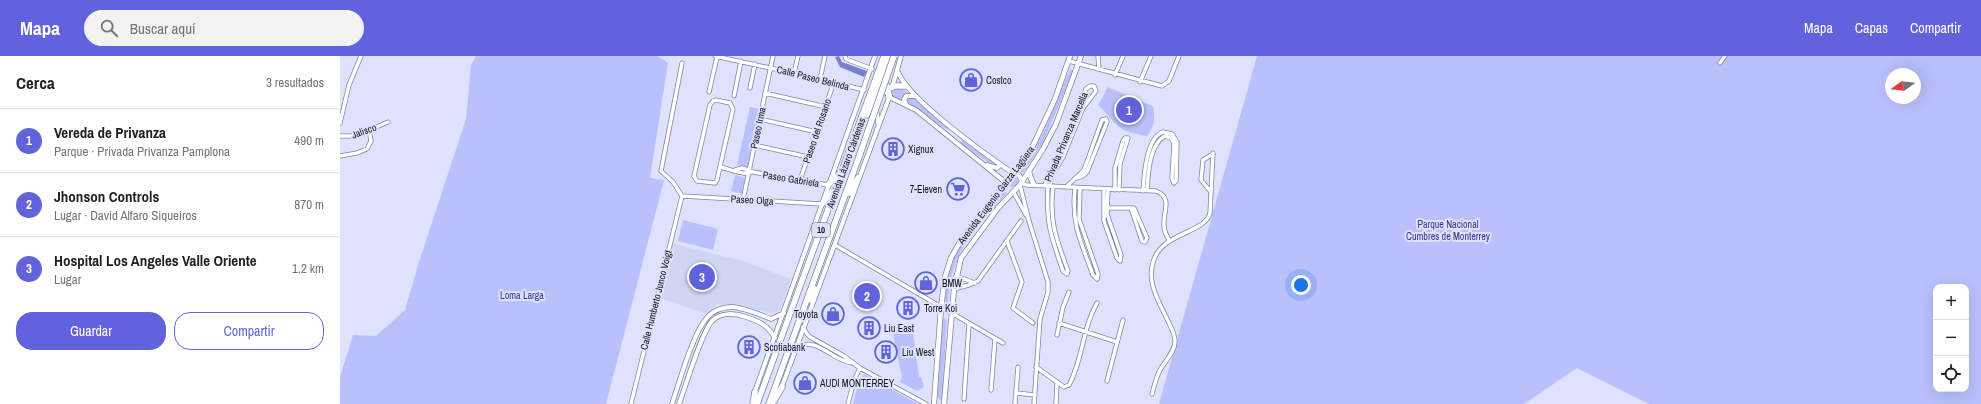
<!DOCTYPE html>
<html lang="es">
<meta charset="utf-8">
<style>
body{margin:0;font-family:"Archivo Narrow",sans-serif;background:#f2f2f2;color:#202124}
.controls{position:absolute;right:12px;bottom:12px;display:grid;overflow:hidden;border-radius:8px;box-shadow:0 4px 16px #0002}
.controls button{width:36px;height:36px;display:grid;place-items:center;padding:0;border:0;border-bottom:1px solid #e0e0e0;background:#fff;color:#202124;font:20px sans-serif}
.compass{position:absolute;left:1545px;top:12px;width:36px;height:36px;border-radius:50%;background:#fff;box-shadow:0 4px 16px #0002;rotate:255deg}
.you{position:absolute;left:961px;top:229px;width:14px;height:14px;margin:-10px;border:3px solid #fff;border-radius:50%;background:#1a73e8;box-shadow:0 0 0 6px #1a73e833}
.badge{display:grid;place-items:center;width:26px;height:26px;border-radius:50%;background:#6263dc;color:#fff;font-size:13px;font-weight:700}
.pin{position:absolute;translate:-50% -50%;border:2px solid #fff;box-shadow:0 1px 4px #0006}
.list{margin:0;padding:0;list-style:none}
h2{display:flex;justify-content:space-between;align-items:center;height:52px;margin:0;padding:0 16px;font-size:17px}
h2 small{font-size:13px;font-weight:400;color:#757577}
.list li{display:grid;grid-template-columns:26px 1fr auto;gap:12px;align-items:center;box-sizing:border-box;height:64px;padding:0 16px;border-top:1px solid #e0e0e0}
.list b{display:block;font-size:15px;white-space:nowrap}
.list p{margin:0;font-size:13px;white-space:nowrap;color:#757577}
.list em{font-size:13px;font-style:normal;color:#757577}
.actions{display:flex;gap:8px;padding:12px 16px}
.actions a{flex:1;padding:9px 0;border:1px solid #6263dc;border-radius:16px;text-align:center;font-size:14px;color:#6263dc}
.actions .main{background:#6263dc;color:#fff}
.icon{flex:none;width:22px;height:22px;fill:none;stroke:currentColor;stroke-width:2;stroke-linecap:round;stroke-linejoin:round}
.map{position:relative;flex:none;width:1641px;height:348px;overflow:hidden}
header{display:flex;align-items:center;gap:24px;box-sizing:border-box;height:56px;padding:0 20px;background:#6263dc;color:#fff}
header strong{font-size:19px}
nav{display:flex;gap:22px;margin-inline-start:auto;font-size:14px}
.search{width:280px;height:36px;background:#f2f2f2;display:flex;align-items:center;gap:10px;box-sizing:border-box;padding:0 14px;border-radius:22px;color:#757577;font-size:15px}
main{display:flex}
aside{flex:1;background:#fff}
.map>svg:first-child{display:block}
.built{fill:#d0d5f6}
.green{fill:#b9c0fb;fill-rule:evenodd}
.water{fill:#7980ce}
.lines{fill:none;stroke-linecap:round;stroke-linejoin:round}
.minor-casing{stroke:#80849b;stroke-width:5}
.tertiary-casing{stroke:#80849b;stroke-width:5.5}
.secondary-casing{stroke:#80849b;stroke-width:6}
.trunk-casing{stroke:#80849b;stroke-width:7}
.minor{stroke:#fff;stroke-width:3.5}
.tertiary{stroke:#fff;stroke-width:4}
.secondary{stroke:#fff;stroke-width:4.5}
.trunk{stroke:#fff;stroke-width:5.5}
.trunk-bridge-casing{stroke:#80849b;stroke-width:7;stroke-linecap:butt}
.trunk-bridge{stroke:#fff;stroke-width:5.5}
.labels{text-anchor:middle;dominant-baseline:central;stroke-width:4;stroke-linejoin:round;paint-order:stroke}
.shield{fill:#dee2fc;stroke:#535563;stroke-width:1}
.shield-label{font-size:9px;font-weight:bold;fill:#171821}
.street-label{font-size:10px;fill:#171821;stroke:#dee2fc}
.poi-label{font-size:10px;fill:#171821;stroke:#dee2fc;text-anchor:start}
.park-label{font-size:10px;fill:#36338f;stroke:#dee2fc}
</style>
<header>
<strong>Mapa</strong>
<div class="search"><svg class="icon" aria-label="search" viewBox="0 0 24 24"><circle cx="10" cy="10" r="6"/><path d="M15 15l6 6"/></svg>Buscar aquí</div>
<nav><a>Mapa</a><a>Capas</a><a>Compartir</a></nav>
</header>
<main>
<aside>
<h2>Cerca<small>3 resultados</small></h2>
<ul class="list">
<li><span class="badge">1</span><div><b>Vereda de Privanza</b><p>Parque · Privada Privanza Pamplona</p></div><em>490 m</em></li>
<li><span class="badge">2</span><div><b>Jhonson Controls</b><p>Lugar · David Alfaro Siqueiros</p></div><em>870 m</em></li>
<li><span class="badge">3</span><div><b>Hospital Los Angeles Valle Oriente</b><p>Lugar</p></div><em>1.2 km</em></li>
</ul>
<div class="actions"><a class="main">Guardar</a><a>Compartir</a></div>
</aside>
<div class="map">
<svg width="1641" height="348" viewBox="0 0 1641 348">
<rect width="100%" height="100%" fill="#dee2fc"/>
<path class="built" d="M331,187L403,205L451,223L440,254L433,258L405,250L377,248L366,258L320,242Z"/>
<path class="green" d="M136,0H317L328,7L310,122L324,124L266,348H0V321L13,279L36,280L65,254L78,209L126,63L131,9Z
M917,0H1641V348H1309L1237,312L1184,348H819ZM1551,18H1575V42H1551ZM1596,231H1626V333H1596Z
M730,13L733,16L703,87L683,117L678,114L701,81Z
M556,27L608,72V74L549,40L554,28Z
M767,31L813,50C815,63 815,70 807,80C797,78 785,77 777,69C770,63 766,56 758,49L765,37Z
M410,51L420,53L407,112L397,109Z
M622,83L657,109L655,111L621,88Z
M395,119L405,122L402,138L391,135Z
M668 126a5 5 0 1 1 10 0a5 5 0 1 1-10 0Z
M663,133L667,137C650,156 626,182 617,204C611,218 609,232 608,247L605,249H603C604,236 605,224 609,212C616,184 646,156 663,133Z
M343,164L378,173L373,194L338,185Z
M604,262L607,265L602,343L600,344L597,340L602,264Z
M572,270L579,321H581L584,331L577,335L560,326L562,321L552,273Z
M524,318L578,348H513L516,335Z"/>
<path class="water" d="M499,0L502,6L527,15L524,21L500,11L495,1Z"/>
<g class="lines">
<g class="minor-casing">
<path id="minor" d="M375,0L480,23L524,34
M505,0L506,3L532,13
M758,0L759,13
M729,5L822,30L829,25L839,0
M1380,7L1385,0
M454,17L458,0
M775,19L783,0
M480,23L485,0
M800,26L811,0
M410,32L415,8
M369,36L377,1
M425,37L486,51
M394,40L401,5
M376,44L390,47L393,53L377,124L375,127L357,125L354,120L370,49L373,45Z
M420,63L477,76
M0,67L9,29L21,0
M0,80H15L48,66
M414,89L468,101
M0,100L17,97L27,93L31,85L29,74
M380,111C390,113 401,119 410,117
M395,114L402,112L413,116L488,129
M737,122L743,120L747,116L767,66L766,63
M460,124L494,26
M681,127L687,129L816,135C833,142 823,155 824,169C824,174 826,179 829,184
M680,129L689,165L708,226V236L700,263L694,348
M705,130L708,119L726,85L746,33L750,30H754L756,35L743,52L723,101L711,121L710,130
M708,130C706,168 711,180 723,215L727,218
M713,130C709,166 716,182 728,215L727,218
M726,131L744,114L762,64L766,63
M735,132C731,168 741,186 753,219L757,223
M740,133L739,163L758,218L757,223
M764,134V165L777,202L780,205
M768,134L767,158L781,199L780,205
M775,134V112L783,85L785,82H788
M779,134L780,108L788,82
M673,135L686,159
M803,135C804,120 806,82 823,76L832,78L837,86L836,125L834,127
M807,135C808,120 809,88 825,80L831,82L834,87L832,123L834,127
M871,136L861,124L863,104L873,98
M342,140L333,126L321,115L342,7
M342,140L482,148
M403,144L433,0
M766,152H794L807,182L805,186
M791,152L802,185L805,186
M667,185L682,226L673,252L693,267
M495,189L663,287
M616,220L635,227
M614,233L629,229L638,225L681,165
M719,267L777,286
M463,271L467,278L470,281L504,300L520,312L586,348
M717,279L723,251L729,236
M456,291C477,280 491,304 512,307
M696,311L724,331L729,329C743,304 742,273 757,247
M767,325L783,264
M651,334L655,283
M676,337L695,339
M812,338C814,330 816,322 820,314C825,305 835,296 835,285C835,279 832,273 829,267C820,247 804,225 815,201C825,177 866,176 870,157L873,97
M624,343L629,268
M291,348L342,140
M508,348L514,324L520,312
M675,348L678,311
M716,348L717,327"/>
</g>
<g class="tertiary-casing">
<path id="tertiary" d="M558,16C568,43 646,99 673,117
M552,32L561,0
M549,41L576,54L665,126
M566,48L564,44L566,40H576
M533,54L537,58L538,67
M647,109L657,112L660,109
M441,333L550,39
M414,338L535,0
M332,348C339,327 353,278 366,263C372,255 382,251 393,251C405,252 419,258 431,263L444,257
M339,348C345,332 362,275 372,265C381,256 395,257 406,261C421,266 427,269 435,282"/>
</g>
<g class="secondary-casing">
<path id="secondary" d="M689,114L690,120L694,129
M674,116L679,119L682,125
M594,348L601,252L605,221L611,202L621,184L690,96L715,43L730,0
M604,348L614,233L621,202L658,152L680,129L703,93L716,68L741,0"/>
</g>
<g class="trunk-casing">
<path id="trunk" d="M547,30L549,41
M540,38L554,30H565
M527,59L544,16L548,0
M488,129L500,117
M509,137L518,122
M482,148L493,134
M472,245L474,232
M413,348L415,336
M417,348L544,0
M429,348L520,98
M432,348L442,331"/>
</g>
<use href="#minor" class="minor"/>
<use href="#tertiary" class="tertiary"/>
<use href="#secondary" class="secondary"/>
<use href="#trunk" class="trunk"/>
<g class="trunk-bridge-casing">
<path id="trunk-bridge" d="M520,98L554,0"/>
</g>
<use href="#trunk-bridge" class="trunk-bridge"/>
</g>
<defs>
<g id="shop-ring" transform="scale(1.15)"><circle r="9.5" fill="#dee2fc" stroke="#6263dc" stroke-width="1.5"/><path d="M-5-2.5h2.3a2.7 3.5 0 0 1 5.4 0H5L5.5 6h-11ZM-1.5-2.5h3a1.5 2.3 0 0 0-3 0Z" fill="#6263dc"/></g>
<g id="building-ring" transform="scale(1.15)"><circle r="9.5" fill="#dee2fc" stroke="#6263dc" stroke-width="1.5"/><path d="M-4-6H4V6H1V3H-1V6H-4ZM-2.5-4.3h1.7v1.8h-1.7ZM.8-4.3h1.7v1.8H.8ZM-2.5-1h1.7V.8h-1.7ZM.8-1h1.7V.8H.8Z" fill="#6263dc"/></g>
<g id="supermarket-ring" transform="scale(1.15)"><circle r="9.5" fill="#dee2fc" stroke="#6263dc" stroke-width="1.5"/><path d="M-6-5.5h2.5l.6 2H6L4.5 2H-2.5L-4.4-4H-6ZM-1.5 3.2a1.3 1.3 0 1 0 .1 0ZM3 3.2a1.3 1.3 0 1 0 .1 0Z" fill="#6263dc"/></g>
</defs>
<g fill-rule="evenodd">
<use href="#shop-ring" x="631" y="24"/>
<use href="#building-ring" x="553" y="93"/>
<use href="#supermarket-ring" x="618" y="133"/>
<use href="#shop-ring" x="586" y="227"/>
<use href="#building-ring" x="568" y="252"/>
<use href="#shop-ring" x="493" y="258"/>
<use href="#building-ring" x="529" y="272"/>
<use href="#building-ring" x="409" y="291"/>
<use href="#building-ring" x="546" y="296"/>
<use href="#shop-ring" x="465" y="327"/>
</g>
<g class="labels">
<rect class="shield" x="472" y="167" width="18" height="14" rx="3"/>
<g class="shield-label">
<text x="481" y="174">10</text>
</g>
<g class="street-label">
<text transform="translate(473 22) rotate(14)">Calle Paseo Belinda</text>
<text transform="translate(418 72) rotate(-78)">Paseo Irma</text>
<text transform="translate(24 75) rotate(-20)">Jalisco</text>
<text transform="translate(477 75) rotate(-71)">Paseo del Rosario</text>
<text transform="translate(726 81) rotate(-67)">Privada Privanza Marcella</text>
<text transform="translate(506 107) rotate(-70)">Avenida Lázaro Cárdenas</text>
<text transform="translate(451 123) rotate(9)">Paseo Gabriela</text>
<text transform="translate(656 139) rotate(-53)">Avenida Eugenio Garza Lagüera</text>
<text transform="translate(412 144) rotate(3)">Paseo Olga</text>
<text transform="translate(316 244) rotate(-76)">Calle Humberto Junco Voigt</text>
</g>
<g class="poi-label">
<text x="646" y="24">Costco</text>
<text x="568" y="93">Xignux</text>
<text x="602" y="133" text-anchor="end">7-Eleven</text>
<text x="602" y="227">BMW</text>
<text x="584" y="252">Torre Koi</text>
<text x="478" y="258" text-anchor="end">Toyota</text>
<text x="544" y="272">Liu East</text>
<text x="424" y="291">Scotiabank</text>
<text x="562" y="296">Liu West</text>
<text x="480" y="327">AUDI MONTERREY</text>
</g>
<g class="park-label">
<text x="1108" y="168">Parque Nacional<tspan x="1108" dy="12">Cumbres de Monterrey</tspan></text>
<text x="182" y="239">Loma Larga</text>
</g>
</g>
</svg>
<div class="controls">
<button>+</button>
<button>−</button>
<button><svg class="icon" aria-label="locate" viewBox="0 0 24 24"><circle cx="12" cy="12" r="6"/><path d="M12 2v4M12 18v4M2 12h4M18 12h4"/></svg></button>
</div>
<svg class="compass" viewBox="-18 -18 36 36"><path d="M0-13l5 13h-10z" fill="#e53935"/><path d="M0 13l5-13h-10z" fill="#757577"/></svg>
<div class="you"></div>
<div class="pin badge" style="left:789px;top:54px">1</div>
<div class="pin badge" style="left:527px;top:240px">2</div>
<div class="pin badge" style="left:362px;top:221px">3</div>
</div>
</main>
